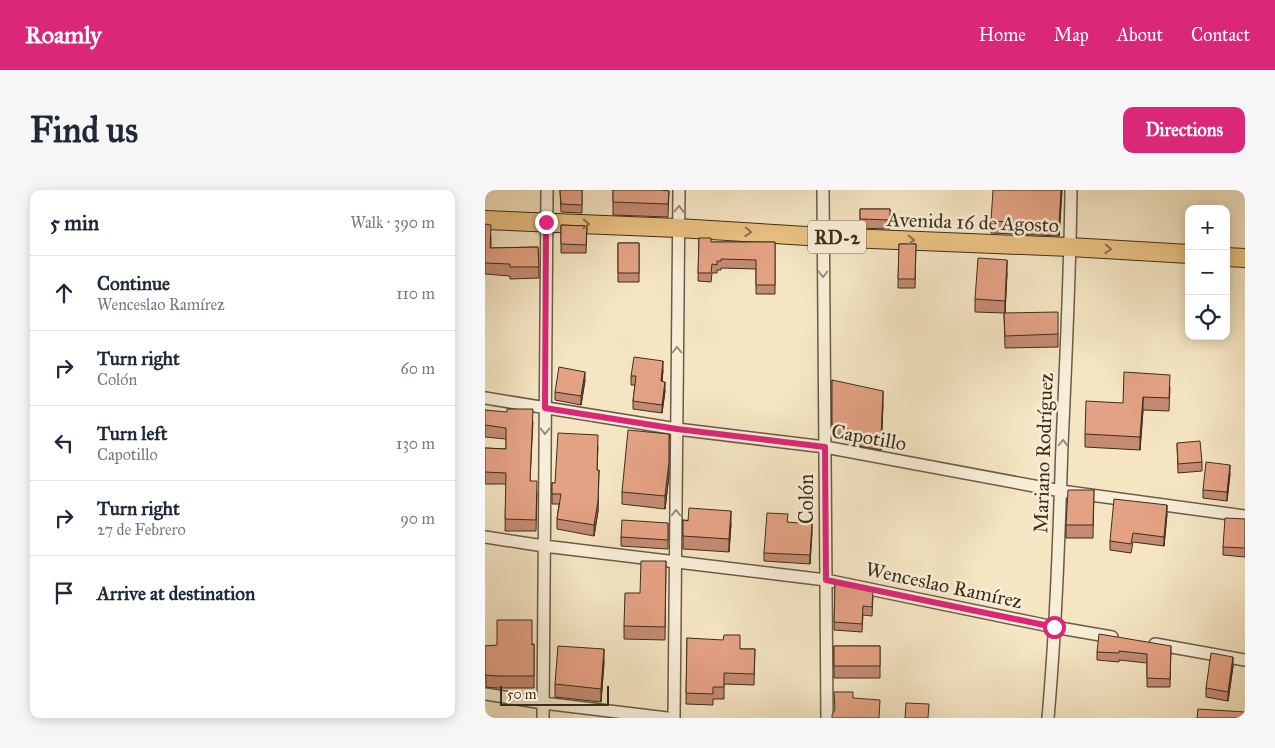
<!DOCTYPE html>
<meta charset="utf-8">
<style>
body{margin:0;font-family:"IM FELL Great Primer",serif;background:#f6f6f7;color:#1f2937}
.controls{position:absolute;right:15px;top:15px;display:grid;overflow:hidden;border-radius:10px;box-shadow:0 2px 12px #0003}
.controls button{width:45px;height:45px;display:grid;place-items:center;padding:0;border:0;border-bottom:1px solid #e0e1e3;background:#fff;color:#1f2937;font:25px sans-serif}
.scale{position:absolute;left:15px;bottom:12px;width:109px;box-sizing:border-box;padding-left:5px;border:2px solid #3d2e1c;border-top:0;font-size:14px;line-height:18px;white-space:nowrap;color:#3d2e1c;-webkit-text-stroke:4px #f8eed8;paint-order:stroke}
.stop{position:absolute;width:15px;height:15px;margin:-11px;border:4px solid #db2777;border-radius:50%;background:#fff}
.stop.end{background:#db2777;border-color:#fff;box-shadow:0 1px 5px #0008}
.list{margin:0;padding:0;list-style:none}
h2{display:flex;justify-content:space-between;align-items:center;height:65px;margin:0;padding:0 20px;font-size:21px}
h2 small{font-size:16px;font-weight:400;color:#747a83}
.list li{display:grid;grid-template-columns:32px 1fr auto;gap:15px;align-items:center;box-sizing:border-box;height:75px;padding:0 20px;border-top:1px solid #e0e1e3}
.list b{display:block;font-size:19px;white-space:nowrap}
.list p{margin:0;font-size:16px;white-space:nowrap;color:#747a83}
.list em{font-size:16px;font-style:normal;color:#747a83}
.icon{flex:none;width:28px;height:28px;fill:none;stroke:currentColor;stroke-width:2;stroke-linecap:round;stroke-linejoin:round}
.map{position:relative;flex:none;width:760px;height:528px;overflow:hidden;border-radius:10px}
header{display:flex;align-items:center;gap:30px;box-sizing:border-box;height:70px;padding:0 25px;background:#db2777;color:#fff}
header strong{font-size:24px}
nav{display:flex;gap:28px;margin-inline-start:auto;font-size:18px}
.intro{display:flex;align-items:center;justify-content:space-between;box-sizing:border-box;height:120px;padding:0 30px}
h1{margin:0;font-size:35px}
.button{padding:12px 22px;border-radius:10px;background:#db2777;color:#fff;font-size:18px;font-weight:700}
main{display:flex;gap:30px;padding:0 30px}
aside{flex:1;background:#fff;border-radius:10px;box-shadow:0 2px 12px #0003}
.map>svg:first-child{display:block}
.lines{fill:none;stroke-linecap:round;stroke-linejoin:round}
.street-casing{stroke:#6b5c46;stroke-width:14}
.primary-casing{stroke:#3d2e1c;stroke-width:20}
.street{stroke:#f8eed8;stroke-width:11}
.primary{stroke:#eac282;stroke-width:18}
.wall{fill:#c48b72;stroke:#3d2e1c}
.shaded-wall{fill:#a0715c;stroke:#3d2e1c}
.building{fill:#e4a284;stroke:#3d2e1c}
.oneway{stroke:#9a8e7a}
.oneway2{stroke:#8b714a}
.route{stroke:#db2777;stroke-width:6}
.labels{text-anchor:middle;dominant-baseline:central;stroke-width:5;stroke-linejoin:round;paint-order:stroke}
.shield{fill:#f8eed8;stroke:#756854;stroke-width:1}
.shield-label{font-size:19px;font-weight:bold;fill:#3d2e1c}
.street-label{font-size:20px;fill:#3d2e1c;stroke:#f8eed8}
</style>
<header>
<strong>Roamly</strong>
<nav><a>Home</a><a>Map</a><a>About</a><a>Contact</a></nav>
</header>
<div class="intro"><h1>Find us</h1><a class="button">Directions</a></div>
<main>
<aside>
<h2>5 min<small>Walk · 390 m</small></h2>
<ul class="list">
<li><svg class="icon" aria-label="ahead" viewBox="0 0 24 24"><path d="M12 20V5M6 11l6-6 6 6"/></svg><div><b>Continue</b><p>Wenceslao Ramírez</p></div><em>110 m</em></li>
<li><svg class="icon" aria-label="right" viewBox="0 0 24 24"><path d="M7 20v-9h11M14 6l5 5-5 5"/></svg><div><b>Turn right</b><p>Colón</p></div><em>60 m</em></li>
<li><svg class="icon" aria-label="left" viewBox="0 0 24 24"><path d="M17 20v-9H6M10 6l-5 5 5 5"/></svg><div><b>Turn left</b><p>Capotillo</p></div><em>130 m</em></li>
<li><svg class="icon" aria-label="right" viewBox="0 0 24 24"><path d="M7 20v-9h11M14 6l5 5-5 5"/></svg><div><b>Turn right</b><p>27 de Febrero</p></div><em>90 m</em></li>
<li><svg class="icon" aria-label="arrive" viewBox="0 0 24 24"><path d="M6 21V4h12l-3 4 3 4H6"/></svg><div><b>Arrive at destination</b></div></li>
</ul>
</aside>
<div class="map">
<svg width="760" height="528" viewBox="0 0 760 528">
<rect width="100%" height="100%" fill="#f5e5c3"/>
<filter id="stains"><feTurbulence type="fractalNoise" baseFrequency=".004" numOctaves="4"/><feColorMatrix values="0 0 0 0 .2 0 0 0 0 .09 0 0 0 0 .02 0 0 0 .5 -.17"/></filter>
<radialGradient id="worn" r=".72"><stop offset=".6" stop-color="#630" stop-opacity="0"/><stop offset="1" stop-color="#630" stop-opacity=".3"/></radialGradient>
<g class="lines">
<g class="street-casing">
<path id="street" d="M338,0L342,528
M0,208L192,239L340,257L576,301L760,326
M0,347L59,356L341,390L569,437L627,447
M670,454L760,470
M0,504L58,513L182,528
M58,528L62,0
M189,528L194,0
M563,528C571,437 574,346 577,255C581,170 585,85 586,0"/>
</g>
<g class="primary-casing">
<path id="primary" d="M0,30L193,38L338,47L585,57L704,64
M741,67L760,68"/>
</g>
<use href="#street" class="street"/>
<use href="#primary" class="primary"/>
</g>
<path class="wall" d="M75,0H97V23L76,22Z
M128,0L184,1L183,27L128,25Z
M577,0L574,46L506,43V31Z
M375,19H405V39L375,38Z
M0,34L6,46V58L53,57L54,88L25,89V86L0,84Z
M76,35L102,36L101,63H76Z
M214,48L226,52H290V104H271V79L236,78V80H232V83H227L226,92L213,91Z
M133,53H154V92H133Z
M414,54H431L430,98H413Z
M522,83L520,123L573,144V157L520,158L519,123L490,122V109Z
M178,180L177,192L180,201L177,223L148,219V211L150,195H146V186Z
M100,190L96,215L70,210V202Z
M347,190L398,214L396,260L374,256L347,247Z
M685,197L684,221L658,220L655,260L600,257V244L638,213Z
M0,220L48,231L45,291L52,303L51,341H20L21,294H0V258L21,259V249L0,247Z
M692,253L717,272V281L693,283Z
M113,256L112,280L113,321L109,346L72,339V329L74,314H67V293H70Z
M745,284L742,311L718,308V300Z
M184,285L180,319L137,314V302Z
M609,300L608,348H581V335Z
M682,324L679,356L648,352L646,363L625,360V351Z
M760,329V367L738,365V357Z
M198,330L246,334L244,362L198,359Z
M303,332L327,342L325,374L279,371V363Z
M183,333V359L136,356V347Z
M181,371L180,450L139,449V436L155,403Z
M350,393L388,407L387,426L378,425L377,442L349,440Z
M202,448L255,459H270L269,495L239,494V509H228V515L201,514Z
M49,454V498H12L1,497L0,456Z
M349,456H395V488H349Z
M686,456L685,497H662V473L634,470V472L612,470V462Z
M119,472L116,512L70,507V494Z
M748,476L743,511L721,507V498Z"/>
<path class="shaded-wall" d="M576,0H577L574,46V34Z
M522,70V83L520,123V111Z
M178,171V180L176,200V191Z
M100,182V190L96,215V206Z
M180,192V201L177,223V215Z
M398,201V214L396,260V247Z
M658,207V220L655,260V247Z
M184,244V285L180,319V306Z
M745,275V284L742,311V302Z
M114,280L113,321L109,346V335Z
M682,315V324L679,356V347Z
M246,321V334L244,362V349Z
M327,334V342L325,374V365Z
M119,459V472L116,512V499Z
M748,467V476L743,511V502Z"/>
<path class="building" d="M75,0H97V15L76,14Z
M128,0H176L184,1L183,14L128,12Z
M508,0H576L574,34L506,31Z
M375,19H405V30L375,29Z
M0,34L6,35L5,58L53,57L54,77H25V74L0,73Z
M76,35L102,36L101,55L76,54Z
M214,48H226V52H290V95H271V70L236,69V71H232V75L227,74L226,83H213Z
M133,53H154V83H133Z
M414,54H431L430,89H413Z
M493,68L522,70L520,111L490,109Z
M573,122V144L520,146L519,123Z
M149,167L178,171L176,191L180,192L177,215L148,211L151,186H146Z
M74,177L100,182L96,206L70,202Z
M639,182L685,185L684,208L658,207L655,247L600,244L601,211L638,213Z
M347,190L398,201L396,247L374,243L347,234Z
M22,219H48L45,291H52L51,330L20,329L21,283L0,282V258L21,259V238L0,235V220L22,222Z
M143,240L184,244V272L180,306L137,302Z
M73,243L113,245L112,280H114L113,311L109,335L72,329L76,304H67V293H70Z
M715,251L717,272L693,274L692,253Z
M721,272L745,275L742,302L718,300Z
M583,300H609L608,335H581Z
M629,309L682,315L679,347L648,343L646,354L625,351Z
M204,318L246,321L244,349L198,346V330L203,331Z
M282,323L303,324L302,332L327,334L325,365L279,363Z
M740,328L760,329V358L738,357Z
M137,330L183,333V350L136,347Z
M156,371H181L180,437L139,436L140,403H155Z
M350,393L364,394L388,399L387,417L378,416L377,434L349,432Z
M12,430H47V455L49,454V486H12L0,485V456L12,455Z
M614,444L686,456L685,489L662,488V464L634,461V463L612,462Z
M239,445H255V459H270L269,484L239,483V497H228V504L201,503L202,448L238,450Z
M73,456L119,459L116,499L70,494Z
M349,456H395V476H349Z
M726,463L748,467L743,502L721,498Z
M349,502H368V508L395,510L394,528H347V525L350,519Z
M421,513L444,514L443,528H420Z
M713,519L760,522V528H712Z"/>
<defs><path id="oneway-chevron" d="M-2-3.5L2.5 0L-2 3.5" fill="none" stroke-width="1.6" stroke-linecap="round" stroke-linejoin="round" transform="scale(1.25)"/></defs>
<g class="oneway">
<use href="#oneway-chevron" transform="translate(194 19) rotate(-88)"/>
<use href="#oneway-chevron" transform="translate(338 84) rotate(90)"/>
<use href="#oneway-chevron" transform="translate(192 160) rotate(-90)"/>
<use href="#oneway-chevron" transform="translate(60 241) rotate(90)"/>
<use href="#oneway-chevron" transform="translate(578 253) rotate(-88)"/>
<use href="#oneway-chevron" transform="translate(191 323) rotate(-90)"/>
</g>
<g class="oneway2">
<use href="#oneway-chevron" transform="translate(101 34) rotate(3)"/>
<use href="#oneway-chevron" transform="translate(263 42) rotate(4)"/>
<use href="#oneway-chevron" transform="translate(426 50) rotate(2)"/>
<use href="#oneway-chevron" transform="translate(623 59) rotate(4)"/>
</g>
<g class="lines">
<path class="route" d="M61,32L60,218L192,239L340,257L341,390L569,437"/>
</g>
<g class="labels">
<rect class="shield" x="323" y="30.5" width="58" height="33" rx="4"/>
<g class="shield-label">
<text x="352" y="47">RD-2</text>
</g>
<g class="street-label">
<text transform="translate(488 32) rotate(2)">Avenida 16 de Agosto</text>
<text transform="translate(384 247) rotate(10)">Capotillo</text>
<text transform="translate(558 263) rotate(-88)">Mariano Rodríguez</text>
<text transform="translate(321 309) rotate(-90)">Colón</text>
<text transform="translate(459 395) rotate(12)">Wenceslao Ramírez</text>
</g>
</g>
<rect width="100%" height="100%" filter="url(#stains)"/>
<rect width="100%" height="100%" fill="url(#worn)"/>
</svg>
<div class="controls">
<button>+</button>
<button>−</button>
<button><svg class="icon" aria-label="locate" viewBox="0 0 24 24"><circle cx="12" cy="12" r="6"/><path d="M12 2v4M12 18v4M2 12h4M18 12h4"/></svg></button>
</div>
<div class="scale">50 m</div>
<div class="stop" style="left:569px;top:437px"></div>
<div class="stop end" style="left:61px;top:32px"></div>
</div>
</main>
